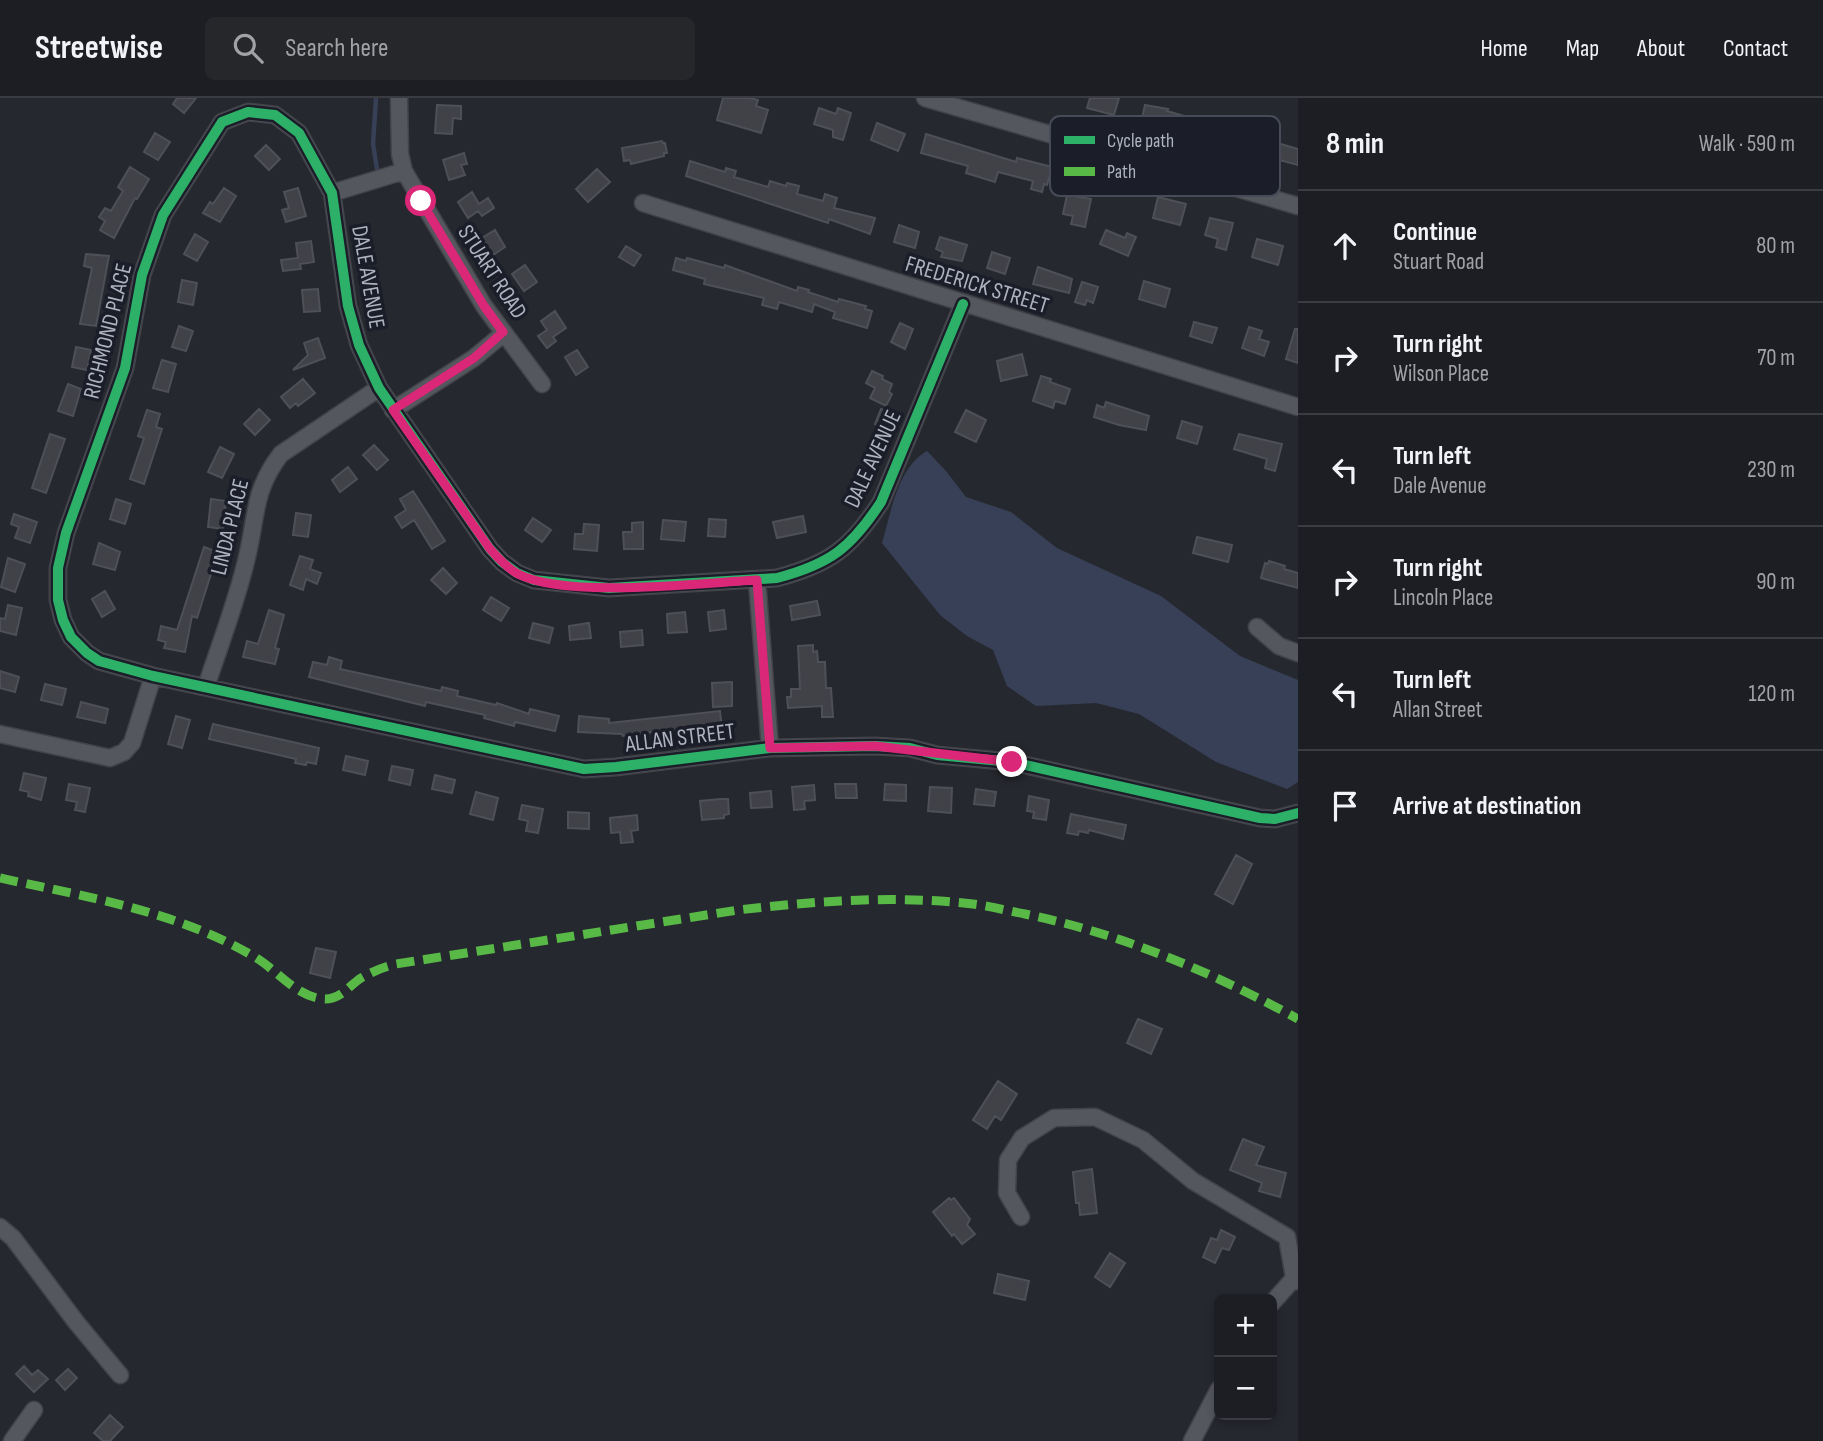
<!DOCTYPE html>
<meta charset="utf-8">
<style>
body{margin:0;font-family:"Sofia Sans Condensed",sans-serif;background:#25272b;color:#f1f3f6}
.controls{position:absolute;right:21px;bottom:21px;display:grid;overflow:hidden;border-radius:10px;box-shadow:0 4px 10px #0003}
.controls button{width:63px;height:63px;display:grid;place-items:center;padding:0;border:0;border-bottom:2px solid #3a3c41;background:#1c1e23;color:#f1f3f6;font:35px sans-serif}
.stop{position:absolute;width:21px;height:21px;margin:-16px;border:5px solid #db2777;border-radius:50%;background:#fff}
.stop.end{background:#db2777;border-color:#fff;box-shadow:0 2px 7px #0008}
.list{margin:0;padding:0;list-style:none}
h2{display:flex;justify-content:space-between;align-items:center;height:91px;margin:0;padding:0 28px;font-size:30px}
h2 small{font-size:23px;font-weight:400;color:#a0a2a6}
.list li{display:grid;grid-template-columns:46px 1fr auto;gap:21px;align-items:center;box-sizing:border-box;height:112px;padding:0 28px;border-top:2px solid #3a3c41}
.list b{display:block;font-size:26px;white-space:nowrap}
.list p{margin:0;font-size:23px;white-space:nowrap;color:#a0a2a6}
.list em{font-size:23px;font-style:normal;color:#a0a2a6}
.icon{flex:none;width:38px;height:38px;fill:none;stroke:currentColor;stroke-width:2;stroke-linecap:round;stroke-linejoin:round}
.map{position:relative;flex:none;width:1298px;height:1343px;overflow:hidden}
header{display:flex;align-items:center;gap:42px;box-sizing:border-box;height:98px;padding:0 35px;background:#1c1e23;border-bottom:2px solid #3a3c41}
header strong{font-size:33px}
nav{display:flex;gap:38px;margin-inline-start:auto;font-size:24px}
.search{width:490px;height:63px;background:#25272b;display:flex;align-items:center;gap:18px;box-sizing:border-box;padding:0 24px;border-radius:10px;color:#a0a2a6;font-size:26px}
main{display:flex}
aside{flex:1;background:#1c1e23}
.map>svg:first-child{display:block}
.water{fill:#374057}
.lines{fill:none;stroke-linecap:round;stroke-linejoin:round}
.stream{stroke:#374057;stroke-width:4.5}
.building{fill:#404248;stroke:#4e5057;stroke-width:2}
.minor-casing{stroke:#424349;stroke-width:19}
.minor{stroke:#55575e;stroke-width:16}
.quiet{stroke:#58b947;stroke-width:9;stroke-dasharray:18 9;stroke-linecap:butt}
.cycleway-casing{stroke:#1b1e29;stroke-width:15}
.cycleway{stroke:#2db169;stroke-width:10}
.route{stroke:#db2777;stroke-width:9}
.labels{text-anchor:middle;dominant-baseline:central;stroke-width:7;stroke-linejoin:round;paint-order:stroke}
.street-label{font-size:23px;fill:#afb3c1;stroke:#1b1e29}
.key{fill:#1b1e29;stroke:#474b57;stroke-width:2}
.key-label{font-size:19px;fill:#afb3c1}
</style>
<header>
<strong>Streetwise</strong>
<div class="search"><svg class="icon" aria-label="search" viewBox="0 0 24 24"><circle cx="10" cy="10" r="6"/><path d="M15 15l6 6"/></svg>Search here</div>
<nav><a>Home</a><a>Map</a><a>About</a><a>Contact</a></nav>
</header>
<main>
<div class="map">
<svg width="1298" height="1343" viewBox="0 0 1298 1343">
<rect width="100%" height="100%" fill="#26282f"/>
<path class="water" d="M927,353L946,373L966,399L1011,414L1057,450L1161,498L1240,558L1298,582V684L1287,691L1216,664L1139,616L1096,605L1036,608L1007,588L993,552L967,538L940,517L882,445C891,415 897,370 927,353Z"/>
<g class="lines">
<path class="stream" d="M376,0L373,46L377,71"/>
</g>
<path class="building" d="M177,0H196L184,15L173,6Z
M723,0H749L758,2L756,8L768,12L761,35L717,22Z
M1090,0H1119L1114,17L1087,10Z
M437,7L461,8V21L453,20L452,36L435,35Z
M1145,7L1168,11L1167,13L1298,51V67L1208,43L1207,46L1194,42L1195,39L1188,37L1141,24Z
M819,10L836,16L838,10L851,15L843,42L833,39V32L814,26Z
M877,25L905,36L898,53L871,42Z
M155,35L170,44L158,62L144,54Z
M926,36L1016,64L1017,60L1052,69L1047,87L1044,86L1042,94L1031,91L1033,83L998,74L995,84L966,75L968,68L921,55Z
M662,43L663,45H665L667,55H664V58L631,66L630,62L624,63L622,50Z
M266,47L280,61L269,72L255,58Z
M464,55L467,66L461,67L465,77L449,82L443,62Z
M690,63L725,74L726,70L736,73L734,79L768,89L770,83L786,88L787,85L799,88L797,96L823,103L825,96L837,100L834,110L875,120L870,136L829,121L828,125L686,78Z
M130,69L149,81L137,101L135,100L114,140L100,132L105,123L99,119L105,110L111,113L123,93L118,89Z
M597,71L610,84L588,104L576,91Z
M224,90L236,98L220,124L203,115L210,104L213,106Z
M298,90L306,118L286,124L282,112L289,110L284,94Z
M472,94L479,106L488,100L494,110L482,118L478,113L468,120L458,104Z
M1067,97L1091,101L1085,129L1071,126L1073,118L1063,116Z
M1158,99L1186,106L1180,127L1153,120Z
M1210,120L1233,125L1226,152L1216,149L1218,141L1205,137Z
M899,127L919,134L915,150L894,144Z
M495,132L505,149L493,157L482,140Z
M1106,132L1125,140L1127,135L1136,139L1128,158L1100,146Z
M195,136L208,144L197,163L184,156Z
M940,139L967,147L962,163L941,159L943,154L936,151Z
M1257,141L1283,148L1278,167L1252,159Z
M311,143L314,164L300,166L301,171L283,173L281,162L298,160L296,145Z
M626,148L641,157L634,168L619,159Z
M992,154L1010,160L1005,176L987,170Z
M86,156L109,158L96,228L80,226L92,170L84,168Z
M676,160L686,163L687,160L724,170L725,167L797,193L798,189L809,192L808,194L838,204L839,201L866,208L865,211L872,213L867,230L833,220L835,214L814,206L812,214L779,204L777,211L762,207L764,200L704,186L705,181L673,172Z
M525,167L537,184L524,193L512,176Z
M1038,169L1072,181L1069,195L1033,186Z
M182,182L197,185L193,207L178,204Z
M1144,183L1170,191L1165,209L1139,201Z
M1082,184L1098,189L1093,205L1087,202L1085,207L1075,204Z
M318,191L320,213L304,214L302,192Z
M555,213L566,230L553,239L556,243L547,250L538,238L547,232L541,223Z
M1194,224L1217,230L1212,245L1190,238Z
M900,225L913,231L905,251L891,244Z
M179,228L193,233L186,253L172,249Z
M1249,229L1262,233L1259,241L1269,244L1264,258L1242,250Z
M1295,231H1298V265L1286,261Z
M318,240L325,260L293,272L308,257L304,245Z
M76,249L91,252L87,272L72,269Z
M577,252L588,269L576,277L565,259Z
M1022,256L1027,277L1001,283L997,263Z
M162,262L176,266L168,294L153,290Z
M872,273L883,278L882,281L892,286L889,294L892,296L886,308L870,300L875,290L866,285Z
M1041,278L1051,281L1050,284L1070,291L1065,306L1055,303L1053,310L1033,303Z
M303,281L315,295L298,308L296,305L290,310L281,299Z
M68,286L81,291L73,318L58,313Z
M1106,304L1149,318L1146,332L1119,327L1094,319L1097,307L1104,310Z
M259,311L270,322L255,337L244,326Z
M881,311L894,317L887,331L875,326Z
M147,312L160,316L156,329L162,331L144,386L130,381L144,340L138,338Z
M966,312L986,322L976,344L955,334Z
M1182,323L1202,329L1197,346L1177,340Z
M50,336L65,341L46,395L32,390Z
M1239,336L1282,346L1275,373L1265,370L1267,361L1234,351Z
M374,347L388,362L377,372L363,357Z
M220,349L234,356L222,380L208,374Z
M348,369L357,381L340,394L332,382Z
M413,393L445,443L432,451L414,422L402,430L395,419L406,412L400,401Z
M116,401L131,406L125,426L110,421Z
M211,401L226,403L223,431L208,429Z
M296,415L311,417L308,439L293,437Z
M14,416L37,424L30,445L15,440L19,429L11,426Z
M803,418L806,434L777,440L773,424Z
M533,420L551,432L542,444L525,432Z
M709,421L726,422L725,439L708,438Z
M663,422L686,424L684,443L661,441Z
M643,424V451H624L623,434H632V425Z
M584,426L599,427L597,453L574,451L575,436H583Z
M1197,439L1232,447L1228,464L1193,455Z
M99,445L120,454L115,472L93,466Z
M204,449L218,454L197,520L192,518L185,554L164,550L166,544L158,542L161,528L177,532Z
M300,458L313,462L310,471L321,475L317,486L306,481L303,492L290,487Z
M8,460L25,466L15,494L1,489Z
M1269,463L1285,468L1284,471L1298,475V490L1261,480L1265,465L1268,466Z
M443,470L457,485L446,496L431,482Z
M105,493L115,511L102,519L92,501Z
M491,499L509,510L501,523L483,512Z
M817,503L820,517L792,522L790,508Z
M8,507L22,510L16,537L0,533V520L5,521Z
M269,512L284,517L275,550L279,551L275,566L243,559L247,543L258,546Z
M724,512L726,531L710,533L708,514Z
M685,514L687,534L668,535L667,516Z
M533,525L553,530L549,545L529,540Z
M589,525L591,540L570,542L569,528Z
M642,532L643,547L621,549L620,534Z
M813,547V554L817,553L818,564H825L826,590H831L833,619H822V608L788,610L787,599H791V591H800L798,548Z
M329,559L342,563L340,571L441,593L442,589L458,593L457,598L496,607L497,605L529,616L530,611L559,618L555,633L515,624L514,628L484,620L485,617L426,604L425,608L309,579L313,564L327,567Z
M0,573L19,579L15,594L0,590Z
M732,584V608L713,609L712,585Z
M45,586L66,591L62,607L41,602Z
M81,604L108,611L105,625L77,619Z
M720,613L722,630L669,636L668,632L623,638L622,636L578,634L579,618L609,621V625Z
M176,618L190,622L182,650L168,646Z
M213,626L319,650L316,666L307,664L306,667L295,665L296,661L209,641Z
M346,658L368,663L365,677L343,672Z
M392,668L413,672L410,687L389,682Z
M24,675L46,680L41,702L28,698L29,694L20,692Z
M435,677L455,682L452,695L432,691Z
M69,686L90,690L85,714L75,712L77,704L66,702Z
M835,686H856L857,700H836Z
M885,686L906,687V703L884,702Z
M814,687L815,702L804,703L805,711L794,712L792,689Z
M930,689L952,690L951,715L928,713Z
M976,691L996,694L994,708L974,706Z
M771,693L772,709L751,710L750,695Z
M476,694L498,700L493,722L470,716Z
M1029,698L1049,702L1046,722L1033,720L1034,714L1027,713Z
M721,701H728L729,716L724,717V720L702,722L700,703Z
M522,707L543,711L538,735L526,733L528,723L519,721Z
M568,714L589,715V731L568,730Z
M1071,716L1126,727L1123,741L1089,732L1088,735L1079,733L1078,737L1067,735Z
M637,717L638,732L631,733L633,744L621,745L620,734L611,735L610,720Z
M1236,757L1252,766L1233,806L1215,796Z
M316,850L336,854L330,880L310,875Z
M1138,921L1162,931L1151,956L1127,945Z
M998,983L1017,996L1001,1022L995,1018L987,1031L973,1022Z
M1243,1041L1264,1049L1256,1067L1286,1075L1280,1099L1259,1093L1262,1085L1230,1072Z
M1092,1071L1097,1115L1080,1117L1079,1105H1076L1073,1074Z
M949,1100L951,1102L954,1100L970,1121L967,1127L975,1136L962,1146L954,1136L952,1138L933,1114Z
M1221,1132L1235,1139L1229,1152L1222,1150L1215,1165L1203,1159L1211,1140L1217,1142Z
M1110,1155L1125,1165L1110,1189L1095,1179Z
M998,1176L1029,1183L1025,1202L994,1195Z
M24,1268L32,1277L38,1272L48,1281L34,1294L16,1276Z
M68,1271L77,1280L65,1292L56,1282Z
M110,1317L123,1329L110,1343H103L94,1335Z"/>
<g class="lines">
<g class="minor-casing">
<path id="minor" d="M399,0L400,56L404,73L484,208L542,286
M925,0L1298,108
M332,95L404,73
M643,105L1298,309
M963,206L881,404C851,450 830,466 777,480L609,490L534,482L517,475L502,464L490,451L379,290L359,247L348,208L332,95L299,35L275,17L248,14L222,24L163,117L142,177L125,270L66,435L58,470V502L63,522L71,539L87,555L99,563L153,578L584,671L616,669L770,650L875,648L910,650L937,657L1012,664L1260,720L1275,721L1298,715
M393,312L474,260L504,235
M757,482L770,650
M1257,529L1279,548L1298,555
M206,589C220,546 237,503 247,459C257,418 253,392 281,356L379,290
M0,636L110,660L124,654L132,645L153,578
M1021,1119L1007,1095L1008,1062L1022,1040L1054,1020L1095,1019L1143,1042L1193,1083L1287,1139L1294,1179L1298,1183
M0,1129L13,1140L76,1224L120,1277
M1272,1205L1298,1176
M12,1343L34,1312
M1192,1343L1219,1291"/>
</g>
<use href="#minor" class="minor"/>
<path class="quiet" d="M0,780C87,799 176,813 253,858C277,871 296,900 325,901C341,901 350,887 361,880C372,874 383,869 396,866L738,812C816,803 894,797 973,806C990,808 1008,813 1025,816C1122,836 1212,874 1298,921"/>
<g class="cycleway-casing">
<path id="cycleway" d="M963,206L881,404C851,450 830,466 777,480L609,490L534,482L517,475L502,464L490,451L379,290L359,247L348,208L332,95L299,35L275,17L248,14L222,24L163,117L142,177L125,270L66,435L58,470V502L63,522L71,539L87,555L99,563L153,578L584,671L616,669L770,650L875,648L910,650L937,657L1012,664L1260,720L1275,721L1298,715"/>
</g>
<use href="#cycleway" class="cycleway"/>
</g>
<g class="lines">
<path class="route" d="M421,103L484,208L503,234L474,260L393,312L490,451C498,460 507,470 518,476C567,501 700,485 757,482L770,650L875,648L1012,664"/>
</g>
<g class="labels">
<g class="street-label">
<text transform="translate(492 174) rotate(57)">STUART ROAD</text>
<text transform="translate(368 179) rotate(80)">DALE AVENUE</text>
<text transform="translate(977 187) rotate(17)">FREDERICK STREET</text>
<text transform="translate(108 233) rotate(-76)">RICHMOND PLACE</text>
<text transform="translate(873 361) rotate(-65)">DALE AVENUE</text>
<text transform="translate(230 429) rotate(-76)">LINDA PLACE</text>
<text transform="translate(680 640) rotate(-7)">ALLAN STREET</text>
</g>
</g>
<rect x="1050" y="18" width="230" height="80" rx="10" class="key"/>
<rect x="1064" y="38" width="31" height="8" fill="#2db169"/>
<rect x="1064" y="69" width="31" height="9" fill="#58b947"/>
<g class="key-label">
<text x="1107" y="49">Cycle path</text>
<text x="1107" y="80">Path</text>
</g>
</svg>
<div class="controls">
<button>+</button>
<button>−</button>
</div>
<div class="stop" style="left:421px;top:103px"></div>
<div class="stop end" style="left:1012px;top:664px"></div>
</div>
<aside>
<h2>8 min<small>Walk · 590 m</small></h2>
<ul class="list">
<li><svg class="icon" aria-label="ahead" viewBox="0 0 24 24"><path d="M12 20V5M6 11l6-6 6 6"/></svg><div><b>Continue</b><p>Stuart Road</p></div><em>80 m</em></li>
<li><svg class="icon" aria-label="right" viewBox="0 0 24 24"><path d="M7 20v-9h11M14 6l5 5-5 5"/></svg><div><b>Turn right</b><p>Wilson Place</p></div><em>70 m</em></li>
<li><svg class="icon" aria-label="left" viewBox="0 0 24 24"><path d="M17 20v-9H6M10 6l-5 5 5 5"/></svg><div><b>Turn left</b><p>Dale Avenue</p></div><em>230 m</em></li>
<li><svg class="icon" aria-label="right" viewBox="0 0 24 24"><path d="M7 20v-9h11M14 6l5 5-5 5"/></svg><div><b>Turn right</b><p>Lincoln Place</p></div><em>90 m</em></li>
<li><svg class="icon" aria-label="left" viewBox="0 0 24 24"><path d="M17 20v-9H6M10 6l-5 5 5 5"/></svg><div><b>Turn left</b><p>Allan Street</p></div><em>120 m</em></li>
<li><svg class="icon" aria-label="arrive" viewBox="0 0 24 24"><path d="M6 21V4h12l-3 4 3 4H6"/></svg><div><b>Arrive at destination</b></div></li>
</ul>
</aside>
</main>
